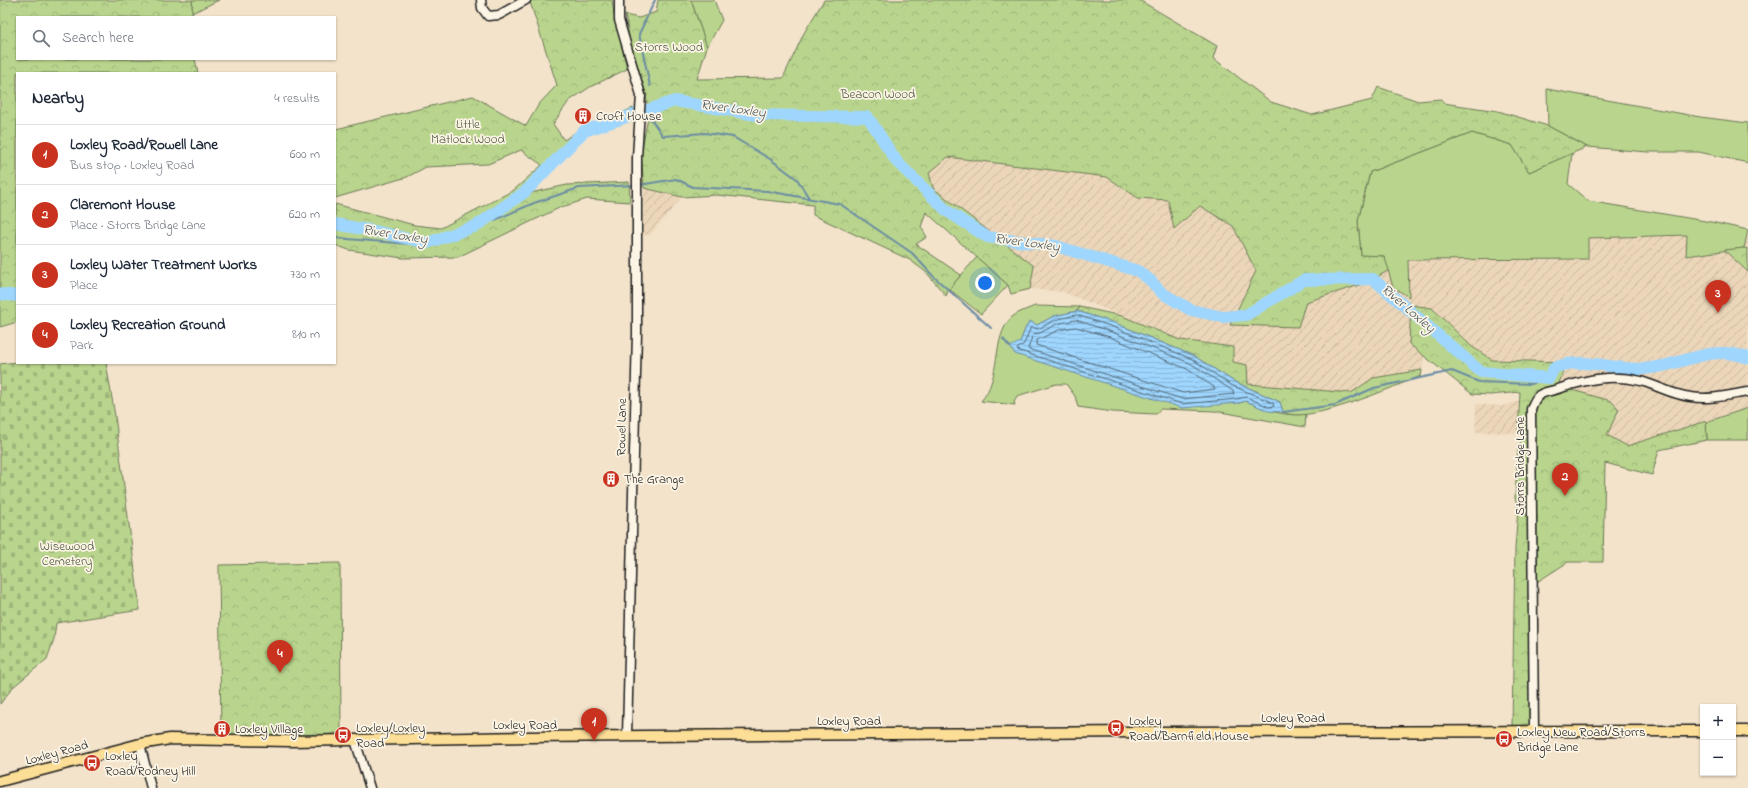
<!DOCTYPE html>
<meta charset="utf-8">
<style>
body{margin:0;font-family:"Indie Flower",sans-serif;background:#f2f2f3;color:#1f2937}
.controls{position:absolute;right:12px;bottom:12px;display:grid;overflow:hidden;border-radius:0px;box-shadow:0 1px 3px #0004}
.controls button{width:36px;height:36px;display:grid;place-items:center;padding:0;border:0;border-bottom:1px solid #e0e1e3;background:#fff;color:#1f2937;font:20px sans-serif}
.you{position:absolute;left:985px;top:283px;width:14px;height:14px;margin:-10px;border:3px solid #fff;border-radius:50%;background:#1a73e8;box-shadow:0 0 0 6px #1a73e833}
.badge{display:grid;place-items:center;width:26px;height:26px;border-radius:50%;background:#c8321e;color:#fff;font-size:13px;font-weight:700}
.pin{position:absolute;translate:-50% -33px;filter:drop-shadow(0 1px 2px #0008)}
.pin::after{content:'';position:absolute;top:21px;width:14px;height:12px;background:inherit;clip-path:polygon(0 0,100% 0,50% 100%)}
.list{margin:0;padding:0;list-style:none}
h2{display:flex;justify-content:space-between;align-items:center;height:52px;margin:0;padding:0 16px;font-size:17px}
h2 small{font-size:13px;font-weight:400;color:#747a83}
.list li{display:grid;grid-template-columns:26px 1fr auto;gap:12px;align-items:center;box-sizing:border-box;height:60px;padding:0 16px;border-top:1px solid #e0e1e3}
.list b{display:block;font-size:15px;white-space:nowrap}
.list p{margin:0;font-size:13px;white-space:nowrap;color:#747a83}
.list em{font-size:13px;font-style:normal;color:#747a83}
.icon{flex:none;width:22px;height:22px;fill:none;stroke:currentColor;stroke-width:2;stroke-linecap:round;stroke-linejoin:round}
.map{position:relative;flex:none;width:1748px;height:788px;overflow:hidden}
.search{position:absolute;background:#fff;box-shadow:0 1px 3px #0004;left:16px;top:16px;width:320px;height:44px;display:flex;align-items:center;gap:10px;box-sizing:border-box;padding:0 14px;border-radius:0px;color:#747a83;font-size:15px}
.panel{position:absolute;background:#fff;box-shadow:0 1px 3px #0004;left:16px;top:72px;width:320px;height:292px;border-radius:0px}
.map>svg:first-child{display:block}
.industrial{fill:url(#industrial-furrows)}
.green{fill:#b9d58d;stroke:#6a7854}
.forest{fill:url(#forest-crowns);stroke:#6a7854}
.cemetery{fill:url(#cemetery-stones);stroke:#6a7854}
.water{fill:url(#water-rules);stroke:#6b8ca4}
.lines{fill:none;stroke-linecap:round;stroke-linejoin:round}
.shore{stroke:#506676;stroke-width:1}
.stream{stroke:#6b8ca4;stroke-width:2}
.river{stroke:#9fd6fe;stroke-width:12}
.minor-casing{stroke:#1c1c1c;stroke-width:11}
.major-casing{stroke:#1c1c1c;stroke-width:13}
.minor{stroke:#fcf5e5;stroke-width:8}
.major{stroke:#fdde96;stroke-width:10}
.labels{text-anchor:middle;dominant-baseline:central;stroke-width:3.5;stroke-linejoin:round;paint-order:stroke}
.park-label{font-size:13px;fill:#4b543e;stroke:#fcf5e5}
.poi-label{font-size:13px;fill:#1c1c1c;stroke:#fcf5e5;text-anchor:start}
.street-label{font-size:13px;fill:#1c1c1c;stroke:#fcf5e5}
.water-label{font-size:14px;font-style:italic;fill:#435460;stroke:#fcf5e5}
</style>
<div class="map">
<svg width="1748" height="788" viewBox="0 0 1748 788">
<defs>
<pattern id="industrial-furrows" width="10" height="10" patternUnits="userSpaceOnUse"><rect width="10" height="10" fill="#ecd6b9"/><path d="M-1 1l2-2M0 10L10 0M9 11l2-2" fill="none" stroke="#cab79e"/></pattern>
<pattern id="forest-crowns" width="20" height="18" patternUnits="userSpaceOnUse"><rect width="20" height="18" fill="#b9d58d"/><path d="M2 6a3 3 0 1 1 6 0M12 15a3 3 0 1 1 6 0" fill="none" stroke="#9eb679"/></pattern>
<pattern id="cemetery-stones" width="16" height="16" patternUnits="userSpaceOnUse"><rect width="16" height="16" fill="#b9d58d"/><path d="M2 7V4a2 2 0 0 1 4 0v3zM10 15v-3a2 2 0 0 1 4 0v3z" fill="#9eb679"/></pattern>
<pattern id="water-rules" width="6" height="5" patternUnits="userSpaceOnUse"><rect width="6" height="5" fill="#9fd6fe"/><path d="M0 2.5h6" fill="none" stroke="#88b7d9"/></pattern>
</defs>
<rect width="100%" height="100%" fill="#f3e3cb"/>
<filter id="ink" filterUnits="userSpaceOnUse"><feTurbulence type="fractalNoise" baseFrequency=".025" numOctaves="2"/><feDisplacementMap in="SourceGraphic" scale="8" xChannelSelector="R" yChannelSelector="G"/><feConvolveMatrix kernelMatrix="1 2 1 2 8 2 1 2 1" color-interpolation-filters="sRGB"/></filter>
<g filter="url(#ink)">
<path class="industrial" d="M948,157L1107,177L1138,198L1168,200L1174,228L1200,206L1233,226L1256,271L1230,325L1369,282L1389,270L1393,287L1409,296L1408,260L1588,259V238L1687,235V256L1744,248L1748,230V408L1627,446L1607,435L1619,409L1558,386L1566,362L1492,360L1471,346L1432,308L1409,344L1425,356L1422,370L1373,378L1351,393L1247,384V365L1233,362V347L1180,340L1063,292L1030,289L1034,266L933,188L929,173Z
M644,188L682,197L650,235H643Z
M1519,401L1518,433L1475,432L1476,404L1503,406Z"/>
<path class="green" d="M192,0H219L192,13Z
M691,0H714L722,20L707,47Z
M1547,89L1700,117L1748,123V163L1699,152H1648L1587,147L1548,126Z
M1472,133L1512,145L1529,172L1572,153L1568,184L1588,201L1711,222L1748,230L1744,248L1686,256L1687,235L1588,238V259L1408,260L1409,297L1393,287L1384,256H1361L1358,221L1370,172Z
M977,257L1008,285L981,314L949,289Z
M1035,306L1080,307L1077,311L1054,316L1037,325L1026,327L1020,342L1239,403L1246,401C1267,410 1283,417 1306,414L1305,427L1215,411L1160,409L1156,414L1113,412L1078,407L1075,396L1066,384H1056L1017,396L1014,401L1015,405L981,401C1002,378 991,337 1012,317C1018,312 1028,309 1035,306Z
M1748,408V440H1707L1706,422Z"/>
<path class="forest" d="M0,0H192V17H17V59H195L198,73H17V322L0,327Z
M533,0H612L614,14L627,69L590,87L569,101L553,124L564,140L576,132L633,108L634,120L585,136L530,193L567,185L629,182L630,202L587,199L559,208L458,257L403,258L349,250L335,245V204L414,225L441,228L514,190L542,165L521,150L488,164L426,167L407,177L335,198V126L336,129L473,96L526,126L539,104L557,85L530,2Z
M658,0H691L707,47L697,79L783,78L804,33L824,0H1139L1217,46L1213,58L1271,102L1312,115L1372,100L1378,87L1418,101L1441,99L1443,103L1498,111L1548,126L1587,147L1529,172L1512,145L1472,133L1370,172L1358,221L1361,255L1384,256L1389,270L1369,282L1306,302L1298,327L1230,325L1256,271L1233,226L1200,206L1174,229L1168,200L1138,198L1107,177L948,157L929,173L933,188L1034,266L1030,289L1011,294L1008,285L926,212L921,227L927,237L916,244L961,275L949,289L946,296L927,273L910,260L813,215V205L717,195L682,197L644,188L641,153L649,113L645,90L630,41L625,15L639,18L656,12Z
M1744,248L1748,249V272L1724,250Z
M1411,305L1432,308L1471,346L1492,360L1566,362L1558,386L1611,401L1619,409L1607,435L1627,446L1706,421L1707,440L1659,450L1652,475L1605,463L1603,562H1568L1537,582L1536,434L1529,433L1530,725L1512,726L1515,549L1518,508L1515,498L1517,464L1518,445L1529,434L1518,433L1520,392L1491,395L1472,394L1409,344Z
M1080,307L1122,316L1180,340L1233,347V362L1247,365L1248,384L1351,393L1373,378L1422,370L1421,376C1394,386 1307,426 1283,412L1280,402L1233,381L1194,356L1115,323L1077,311Z
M340,563L341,734L287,736L221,735L219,565Z"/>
<path class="cemetery" d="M17,362L106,363L115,416L140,610L56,623L54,639L47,659L13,687L0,704V364Z"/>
<path class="water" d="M1077,311L1115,323L1194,356L1233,381L1280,402L1283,412L1268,411L1246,401L1239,403L1182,408L1015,354L1010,347L1020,342L1026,327L1030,321L1037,325L1054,316Z"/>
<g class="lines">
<path class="shore" d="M1077,315L1113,327L1192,359L1231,385L1273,403L1274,406L1269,407L1246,397L1237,399L1182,404L1017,350L1018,348L1024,344L1031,327L1038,329L1055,320Z
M1076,320L1112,332L1190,363L1233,391L1234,394L1182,399L1028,349L1033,334L1040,333L1057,324Z
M1076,327L1110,337L1187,369L1214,387L1215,389L1183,393L1036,345L1037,340L1059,330Z"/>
<path class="stream" d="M650,86L639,34L655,0
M645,111L663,136L705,133L733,137L770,159L797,179L809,198
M639,185L676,179L693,187L767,191L840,204L912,253L933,276L991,328
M476,226L495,220L534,203L579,188L635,185
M335,238L409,244L415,240
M1003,339L1010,347
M1283,412L1335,405L1374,388L1452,371L1479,382L1531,384L1549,378"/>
<path class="river" d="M335,224L379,232L427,243L476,226L525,192L584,131L675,101L756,115L868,117L897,162L947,211L987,237L1056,246L1138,271L1150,280L1162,293L1191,310L1223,317L1246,315L1304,280L1373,279L1481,372L1549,378L1554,368C1584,356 1612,370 1643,369C1683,367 1706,343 1748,358
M0,294L17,296"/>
<g class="minor-casing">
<path id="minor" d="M481,0L482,8L488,16L499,15L526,0
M619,0V20L641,95L637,157V333L627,736
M1534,731L1531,409C1538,389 1544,394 1561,388C1588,379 1613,374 1641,381C1658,386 1673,395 1691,397C1710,400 1729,395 1748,392
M355,740L370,788
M140,744L151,788"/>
</g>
<g class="major-casing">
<path id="major" d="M1733,731H1748
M0,781L140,744L170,739L290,741L527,737L1139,732L1703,731"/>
</g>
<use href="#minor" class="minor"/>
<use href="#major" class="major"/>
</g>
</g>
<defs>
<g id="building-disc" transform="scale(0.9)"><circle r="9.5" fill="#c8321e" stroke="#fcf5e5"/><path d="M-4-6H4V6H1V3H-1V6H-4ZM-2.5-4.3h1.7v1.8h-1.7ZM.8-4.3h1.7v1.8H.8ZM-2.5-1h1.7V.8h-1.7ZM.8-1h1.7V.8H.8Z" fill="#fff"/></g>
<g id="bus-disc" transform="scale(0.9)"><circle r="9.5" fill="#c8321e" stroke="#fcf5e5"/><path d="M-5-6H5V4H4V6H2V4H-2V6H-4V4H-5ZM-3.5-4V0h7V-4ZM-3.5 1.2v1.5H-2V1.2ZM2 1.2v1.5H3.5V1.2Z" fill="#fff"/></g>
</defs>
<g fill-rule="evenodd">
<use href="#building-disc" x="583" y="116"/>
<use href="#building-disc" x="611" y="479"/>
<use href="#bus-disc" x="1116" y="728"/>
<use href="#building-disc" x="222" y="729"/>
<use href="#bus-disc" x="343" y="735"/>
<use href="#bus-disc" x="1504" y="739"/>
<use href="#bus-disc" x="92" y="763"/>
</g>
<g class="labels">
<g class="park-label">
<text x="669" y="47">Storrs Wood</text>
<text x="878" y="94">Beacon Wood</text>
<text x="468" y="124">Little<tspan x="468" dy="15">Matlock Wood</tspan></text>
<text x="67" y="546">Wisewood<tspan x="67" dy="15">Cemetery</tspan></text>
</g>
<g class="poi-label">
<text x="596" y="116">Croft House</text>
<text x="624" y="479">The Grange</text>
<text x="1129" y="721">Loxley<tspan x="1129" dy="15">Road/Barnfield House</tspan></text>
<text x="356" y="728">Loxley/Loxley<tspan x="356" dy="15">Road</tspan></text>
<text x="235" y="729">Loxley Village</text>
<text x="1517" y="732">Loxley New Road/Storrs<tspan x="1517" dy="15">Bridge Lane</tspan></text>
<text x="105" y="756">Loxley<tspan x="105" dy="15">Road/Rodney Hill</tspan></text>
</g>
<g class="street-label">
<text transform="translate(622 427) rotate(-89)">Rowel Lane</text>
<text transform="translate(1520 466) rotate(-90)">Storrs Bridge Lane</text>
<text x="1293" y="718">Loxley Road</text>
<text x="849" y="721">Loxley Road</text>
<text x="525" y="725">Loxley Road</text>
<text transform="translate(57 753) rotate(-15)">Loxley Road</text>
</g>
<g class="water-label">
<text transform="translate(733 109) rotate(8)">River Loxley</text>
<text transform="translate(395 235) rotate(9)">River Loxley</text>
<text transform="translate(1027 243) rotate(8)">River Loxley</text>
<text transform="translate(1408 309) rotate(41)">River Loxley</text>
</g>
</g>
</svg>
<div class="controls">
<button>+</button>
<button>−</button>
</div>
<div class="you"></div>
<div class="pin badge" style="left:594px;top:741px">1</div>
<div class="pin badge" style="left:1565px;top:496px">2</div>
<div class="pin badge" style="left:1718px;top:313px">3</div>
<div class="pin badge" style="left:280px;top:673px">4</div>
<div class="search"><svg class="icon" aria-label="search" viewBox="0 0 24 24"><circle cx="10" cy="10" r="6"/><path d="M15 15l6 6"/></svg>Search here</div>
<section class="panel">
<h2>Nearby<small>4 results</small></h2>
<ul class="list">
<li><span class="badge">1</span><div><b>Loxley Road/Rowell Lane</b><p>Bus stop · Loxley Road</p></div><em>600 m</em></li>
<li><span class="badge">2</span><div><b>Claremont House</b><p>Place · Storrs Bridge Lane</p></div><em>620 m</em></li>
<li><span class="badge">3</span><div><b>Loxley Water Treatment Works</b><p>Place</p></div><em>730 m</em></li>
<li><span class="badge">4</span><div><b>Loxley Recreation Ground</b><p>Park</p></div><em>810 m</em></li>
</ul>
</section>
</div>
